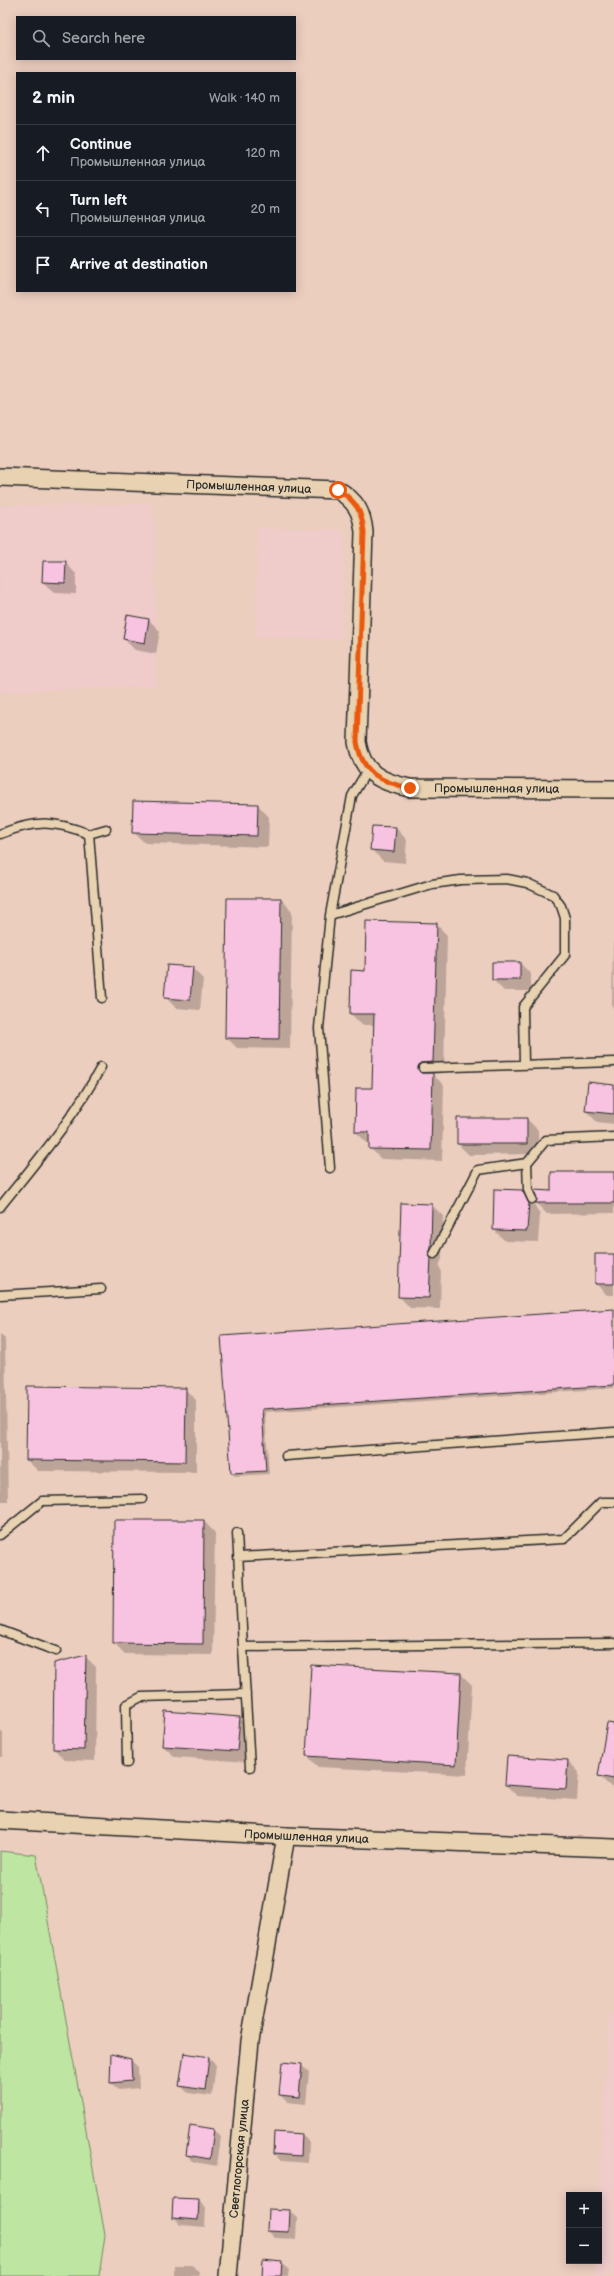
<!DOCTYPE html>
<meta charset="utf-8">
<style>
body{margin:0;font-family:"Balsamiq Sans",sans-serif;background:#242831;color:#f1f3f6}
.controls{position:absolute;right:12px;bottom:12px;display:grid;overflow:hidden;border-radius:0px;box-shadow:0 2px 10px #0003}
.controls button{width:36px;height:36px;display:grid;place-items:center;padding:0;border:0;border-bottom:1px solid #363941;background:#171b24;color:#f1f3f6;font:20px sans-serif}
.stop{position:absolute;width:12px;height:12px;margin:-9px;border:3px solid #ea580c;border-radius:50%;background:#fff}
.stop.end{background:#ea580c;border-color:#fff;box-shadow:0 1px 4px #0008}
.list{margin:0;padding:0;list-style:none}
h2{display:flex;justify-content:space-between;align-items:center;height:52px;margin:0;padding:0 16px;font-size:17px}
h2 small{font-size:13px;font-weight:400;color:#9ea1a6}
.list li{display:grid;grid-template-columns:26px 1fr auto;gap:12px;align-items:center;box-sizing:border-box;height:56px;padding:0 16px;border-top:1px solid #363941}
.list b{display:block;font-size:15px;white-space:nowrap}
.list p{margin:0;font-size:13px;white-space:nowrap;color:#9ea1a6}
.list em{font-size:13px;font-style:normal;color:#9ea1a6}
.icon{flex:none;width:22px;height:22px;fill:none;stroke:currentColor;stroke-width:2;stroke-linecap:round;stroke-linejoin:round}
.map{position:relative;flex:none;width:614px;height:2276px;overflow:hidden}
.search{position:absolute;background:#171b24;box-shadow:0 2px 10px #0003;left:16px;top:16px;width:280px;height:44px;display:flex;align-items:center;gap:10px;box-sizing:border-box;padding:0 14px;border-radius:0px;color:#9ea1a6;font-size:15px}
.panel{position:absolute;background:#171b24;box-shadow:0 2px 10px #0003;left:16px;top:72px;width:280px;height:220px;border-radius:0px}
.map>svg:first-child{display:block}
.built{fill:#efcbc9}
.green{fill:#bee5a1;stroke:#748866}
.shadow{fill:#0003}
.building{fill:#f7c3e0;stroke:#2b2b2b}
.lines{fill:none;stroke-linecap:round;stroke-linejoin:round}
.lane-casing{stroke:#2b2b2b;stroke-width:11}
.street-casing{stroke:#2b2b2b;stroke-width:20}
.lane{stroke:#e8d2b1;stroke-width:8}
.street{stroke:#e8d2b1;stroke-width:17}
.route{stroke:#ea580c;stroke-width:5}
.labels{text-anchor:middle;dominant-baseline:central;stroke-width:4;stroke-linejoin:round;paint-order:stroke}
.street-label{font-size:12px;fill:#2b2b2b;stroke:#e8d2b1}
</style>
<div class="map">
<svg width="614" height="2276" viewBox="0 0 614 2276">
<rect width="100%" height="100%" fill="#eccebf"/>
<filter id="ink" filterUnits="userSpaceOnUse"><feTurbulence type="fractalNoise" baseFrequency=".025" numOctaves="2"/><feDisplacementMap in="SourceGraphic" scale="8" xChannelSelector="R" yChannelSelector="G"/><feConvolveMatrix kernelMatrix="1 2 1 2 8 2 1 2 1" color-interpolation-filters="sRGB"/></filter>
<g filter="url(#ink)">
<path class="built" d="M154,504L156,686L0,692V506Z
M258,528L345,530L342,639L255,637Z
M614,2011V2276H594L595,2261H599V2195L609,2014Z"/>
<path class="green" d="M0,1851L36,1855L105,2235L99,2276H0Z"/>
<path class="shadow" d="M65,562L76,574V594L54,593L43,582Z
M128,616L149,620L160,631L156,654L135,650L124,639Z
M258,805L269,817L268,847L145,843L133,832Z
M373,827L396,828L407,840L405,863L383,861L372,850Z
M281,899L292,911L290,1049L237,1048L226,1037Z
M436,924L447,935L444,1073L432,1074L444,1085L442,1161L381,1159L370,1148V1143H367L356,1132L373,1089L374,1025H362L351,1014L366,972Z
M613,942H614V1010L612,1007Z
M520,963L531,974V991H504L493,980Z
M192,968L203,979L200,1010L176,1008L165,997Z
M614,1086V1124L597,1122L586,1111Z
M527,1119L538,1130V1154L469,1155L458,1144Z
M614,1173V1213L547,1214L536,1203L539,1199L552,1192Z
M522,1191L533,1202L540,1215L538,1242L505,1241L494,1230Z
M402,1204L432,1205L443,1216L442,1259L439,1266L441,1270L440,1309L410,1308L399,1296Z
M596,1255L614,1256V1295H607L596,1284Z
M614,1310V1388L265,1412L269,1474L235,1476L231,1473L222,1337Z
M0,1334L5,1339L8,1501H0Z
M185,1389L196,1400V1472L38,1471L27,1460Z
M204,1521L215,1533L213,1655L125,1654L114,1643Z
M85,1656L96,1667L95,1761L65,1760L54,1749Z
M312,1666L461,1674L472,1685L467,1775L318,1767L307,1756Z
M239,1718L250,1729L248,1762L175,1757L163,1746Z
M0,1730L3,1733V1757H0Z
M614,1744V1787H611L599,1776Z
M508,1757L568,1761L579,1772L577,1800L517,1796L506,1785Z
M209,2058L216,2065L212,2096L188,2093L181,2086Z
M131,2060L138,2067L139,2088L119,2090L111,2083Z
M301,2065L309,2072L306,2104L287,2102L280,2095Z
M191,2126L214,2130L221,2137L217,2166L194,2162L187,2155Z
M275,2133L302,2135L309,2142L308,2163L281,2161L274,2154Z
M199,2200L206,2208L205,2227L180,2225L173,2217Z
M289,2211L297,2218L296,2239L275,2238L268,2231Z
M281,2263L289,2270L288,2276H263Z
M174,2265H192L199,2273V2276H174Z"/>
<path class="building" d="M43,561H66L65,583L42,582Z
M127,615L149,619L145,643L123,639Z
M133,801L258,804L257,836L132,833Z
M372,826L396,827L394,852L370,850Z
M227,898H281L279,1039L225,1038Z
M366,921L437,923L433,1062L420,1063L418,1068L421,1073H433L431,1150L369,1149V1132H355L356,1088H372L374,1014H350L351,970L365,971Z
M492,962H520V980H492Z
M167,965L193,967L190,1000L164,998Z
M588,1082L614,1085V1114L585,1111Z
M457,1118H527V1144H457Z
M551,1172H614V1203H535L537,1199L534,1190L551,1191Z
M494,1189L522,1190L529,1203L527,1231L493,1230Z
M401,1203L432,1204L431,1248L429,1254L431,1258L429,1298L398,1297Z
M595,1254H614V1284H595Z
M614,1309V1385L262,1409L266,1471L231,1473L221,1336Z
M27,1386L186,1388L185,1462L26,1460Z
M114,1520H204L203,1644L113,1643Z
M86,1655L84,1750L53,1749L54,1663Z
M311,1665L461,1673L456,1765L306,1756Z
M165,1711L240,1717L237,1751L162,1746Z
M607,1723L614,1724V1779L598,1776Z
M507,1756L568,1760L566,1789L505,1785Z
M184,2053L209,2057L205,2090L179,2086Z
M111,2054L131,2059L132,2081L110,2083Z
M282,2062L302,2064L299,2097L279,2095Z
M190,2125L214,2129L210,2159L186,2155Z
M274,2132L302,2134L301,2156L273,2154Z
M173,2198L199,2199L198,2220L172,2218Z
M268,2209L290,2210L289,2232L267,2231Z
M263,2260L282,2262L281,2276H262Z"/>
<g class="lines">
<g class="lane-casing">
<path id="lane" d="M368,769L352,796L330,915L432,884L461,880L507,879L527,883L553,895L561,906L565,918V955L523,1007L524,1065
M0,834C36,820 53,820 89,834L102,998
M89,834L106,829
M423,1068L614,1062
M527,1163L528,1190L532,1199
M330,1168L319,1028L330,915
M0,1207C36,1162 74,1118 101,1067
M434,1254L478,1170L527,1163L546,1140L614,1137
M0,1295L101,1289
M286,1456L614,1432
M237,1533L243,1647
M0,1535L42,1501L142,1499
M238,1557L564,1539L601,1502H614
M0,1630L56,1651
M127,1763L126,1705L141,1697L246,1694
M250,1767L243,1647L614,1643"/>
</g>
<g class="street-casing">
<g id="street">
<path id="s1" d="M0,477L338,490C356,501 362,512 364,532L357,742C362,773 380,782 410,788L614,789"/>
<path id="s2" d="M0,1820L286,1836L614,1848"/>
<path id="s3" d="M228,2276L250,2041L286,1836"/>
</g>
</g>
<use href="#lane" class="lane"/>
<use href="#street" class="street"/>
</g>
</g>
<g class="lines" filter="url(#ink)">
<path class="route" d="M338,490C356,501 362,511 364,532L357,742C362,773 380,782 410,788"/>
</g>
<g class="labels">
<g class="street-label">
<text stroke="none"><textPath href="#s1" startOffset="249">Промышленная улица</textPath></text>
<text stroke="none"><textPath href="#s1" startOffset="763">Промышленная улица</textPath></text>
<text stroke="none"><textPath href="#s2" startOffset="307">Промышленная улица</textPath></text>
<text stroke="none"><textPath href="#s3" startOffset="118">Светлогорская улица</textPath></text>
</g>
</g>
</svg>
<div class="controls">
<button>+</button>
<button>−</button>
</div>
<div class="stop" style="left:338px;top:490px"></div>
<div class="stop end" style="left:410px;top:788px"></div>
<div class="search"><svg class="icon" aria-label="search" viewBox="0 0 24 24"><circle cx="10" cy="10" r="6"/><path d="M15 15l6 6"/></svg>Search here</div>
<section class="panel">
<h2>2 min<small>Walk · 140 m</small></h2>
<ul class="list">
<li><svg class="icon" aria-label="ahead" viewBox="0 0 24 24"><path d="M12 20V5M6 11l6-6 6 6"/></svg><div><b>Continue</b><p>Промышленная улица</p></div><em>120 m</em></li>
<li><svg class="icon" aria-label="left" viewBox="0 0 24 24"><path d="M17 20v-9H6M10 6l-5 5 5 5"/></svg><div><b>Turn left</b><p>Промышленная улица</p></div><em>20 m</em></li>
<li><svg class="icon" aria-label="arrive" viewBox="0 0 24 24"><path d="M6 21V4h12l-3 4 3 4H6"/></svg><div><b>Arrive at destination</b></div></li>
</ul>
</section>
</div>
